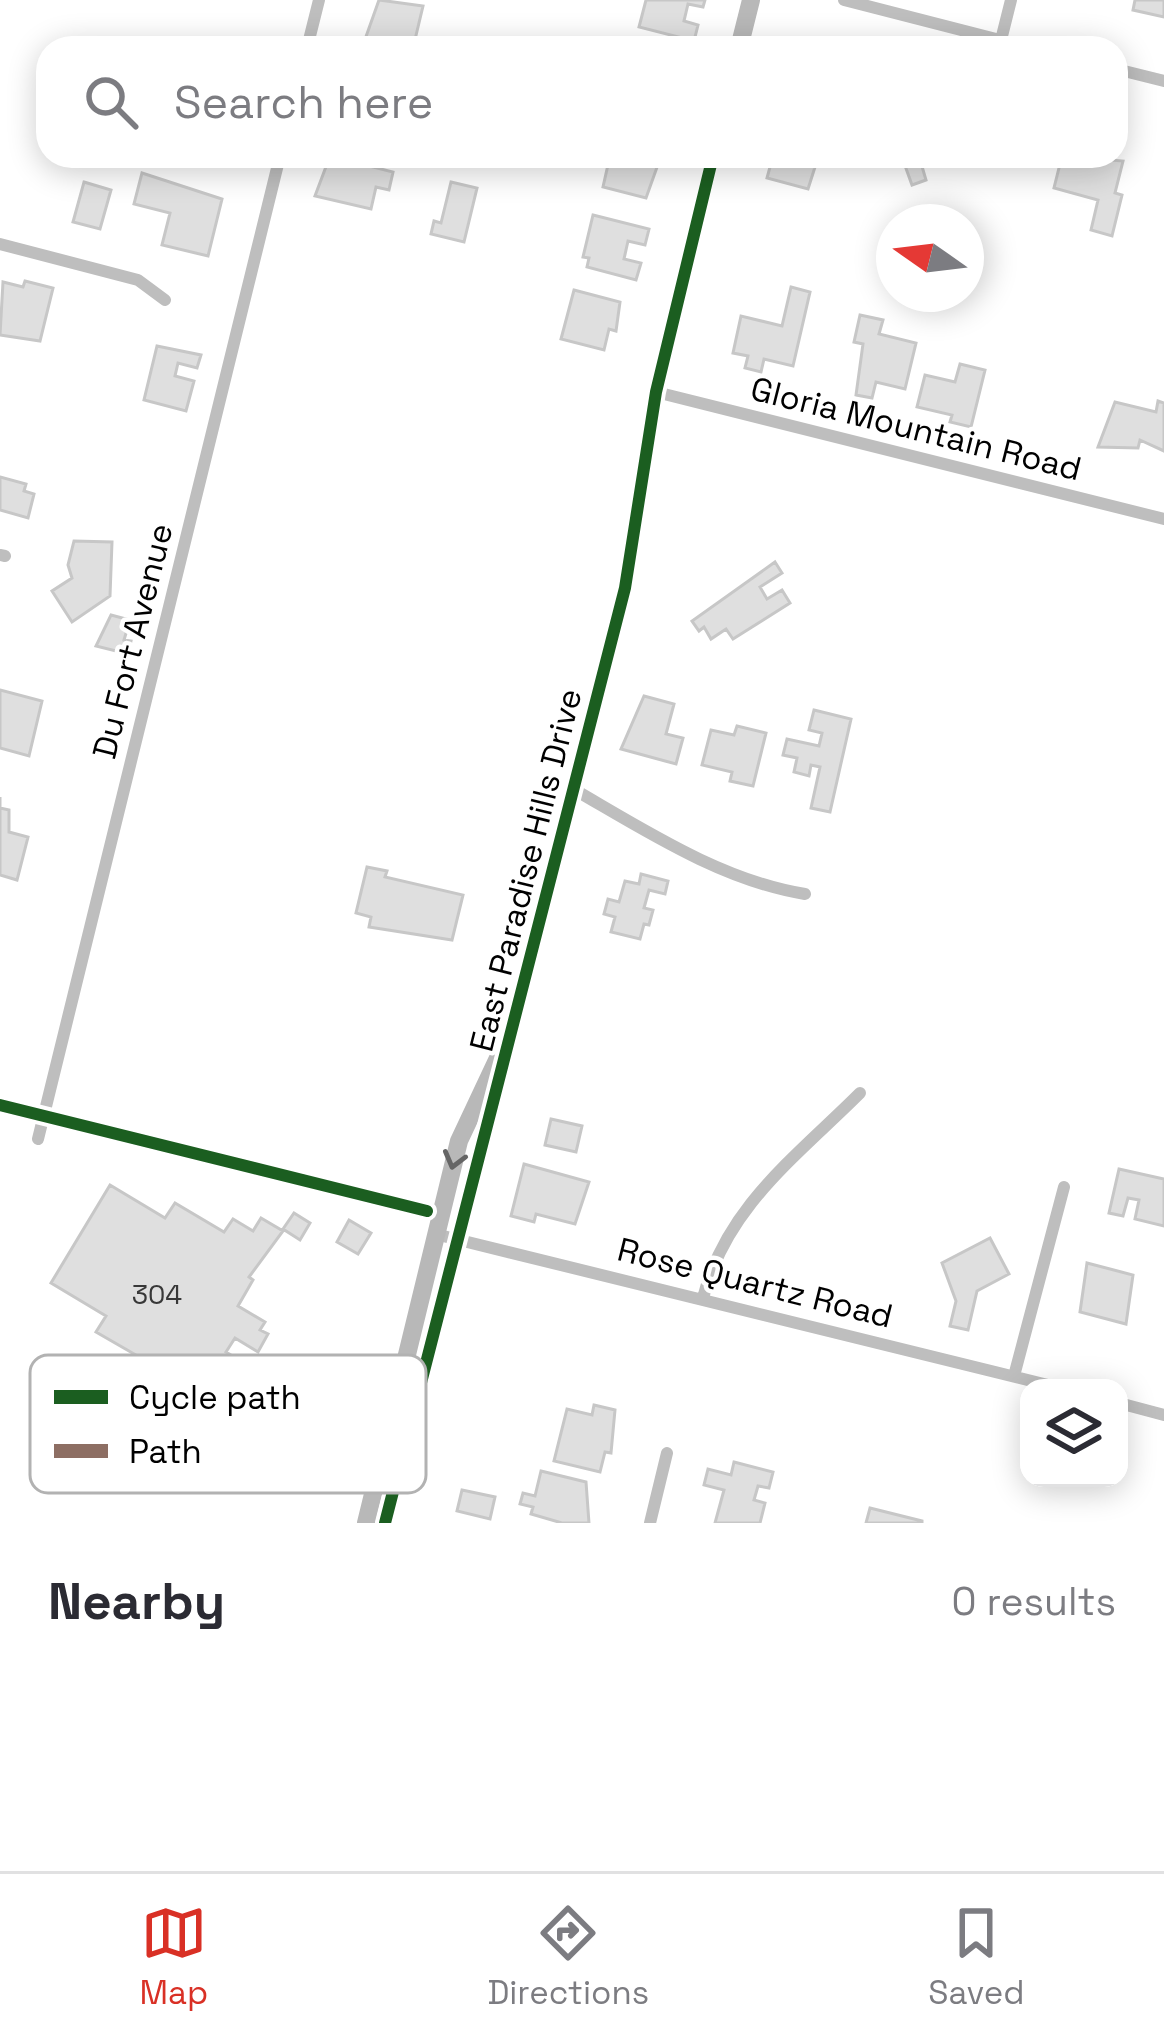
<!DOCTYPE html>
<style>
body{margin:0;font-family:"Space Grotesk",sans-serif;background:#f7f7f7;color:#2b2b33}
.controls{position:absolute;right:36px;bottom:36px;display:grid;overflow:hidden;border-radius:24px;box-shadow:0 6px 30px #0003}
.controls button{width:108px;height:108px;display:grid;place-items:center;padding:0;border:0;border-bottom:3px solid #e1e1e2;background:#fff;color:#2b2b33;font:60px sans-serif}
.compass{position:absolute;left:876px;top:204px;width:108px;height:108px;border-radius:50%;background:#fff;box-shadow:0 6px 30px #0003;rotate:284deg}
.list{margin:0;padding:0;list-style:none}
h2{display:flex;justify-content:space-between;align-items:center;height:156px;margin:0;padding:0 48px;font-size:51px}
h2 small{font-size:39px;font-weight:400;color:#7c7c81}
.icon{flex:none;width:66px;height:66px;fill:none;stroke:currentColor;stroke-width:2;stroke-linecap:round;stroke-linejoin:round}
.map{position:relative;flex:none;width:1164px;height:1523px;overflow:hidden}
.search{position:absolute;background:#fff;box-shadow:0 6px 30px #0003;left:36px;right:36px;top:36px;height:132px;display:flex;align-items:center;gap:30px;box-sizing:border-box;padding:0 42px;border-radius:36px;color:#7c7c81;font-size:45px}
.sheet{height:348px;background:#fff}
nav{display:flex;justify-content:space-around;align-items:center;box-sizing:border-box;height:168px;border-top:3px solid #e1e1e2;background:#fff;font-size:33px;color:#7c7c81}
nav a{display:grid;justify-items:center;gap:6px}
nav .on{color:#d93025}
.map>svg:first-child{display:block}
.building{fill:#dfdfdf;stroke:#c7c7c7;stroke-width:3}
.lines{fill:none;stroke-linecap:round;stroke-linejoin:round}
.street{stroke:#bebebe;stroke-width:12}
.secondary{stroke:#b8b8b8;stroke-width:18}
.quiet{stroke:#8d6e63;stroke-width:9;stroke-dasharray:18 9;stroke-linecap:butt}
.cycleway-casing{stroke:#fff;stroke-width:20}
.cycleway{stroke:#1b5e20;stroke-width:12}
.oneway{stroke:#656565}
.labels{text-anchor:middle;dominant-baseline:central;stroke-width:9;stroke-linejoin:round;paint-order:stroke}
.number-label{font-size:27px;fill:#383838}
.street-label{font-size:33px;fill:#000;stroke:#fff}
.key{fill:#fff;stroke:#b2b2b2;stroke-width:3}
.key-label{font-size:33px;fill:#000}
</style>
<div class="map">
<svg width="1164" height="1523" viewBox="0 0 1164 1523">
<rect width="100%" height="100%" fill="#fff"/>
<path class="building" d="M379,0L423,6L413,48L363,45Z
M646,0H705L703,7L688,4L684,21L698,25L694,41L639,27Z
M1135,0H1164V17L1133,10Z
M330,156L393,172L389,190L376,187L371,209L315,196Z
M610,156H661L646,198L603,187Z
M773,156L815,167L808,189L767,178Z
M887,156H919L926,180L912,185L903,160L890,164Z
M1062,156L1123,161L1115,193L1122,195L1112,236L1091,230L1098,200L1054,188Z
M142,173L222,199L208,256L162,245L170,213L134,204Z
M84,182L111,190L100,229L73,222Z
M451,182L477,188L464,242L431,234L434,221L441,223Z
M593,215L649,229L645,245L628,241L624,259L641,263L636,280L587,267L589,258L583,257Z
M25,281L53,288L40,341L0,335L3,282L23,287Z
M791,287L810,292L793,366L764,359L761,372L745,368L748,356L733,353L741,316L782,326Z
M574,290L620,302L616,331L609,329L604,350L561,339Z
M860,315L883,320L879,334L916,343L905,389L876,382L872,398L856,395L863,344L854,342Z
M157,346L201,355L197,368L178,363L175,376L194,381L186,411L144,400Z
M960,364L985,370L971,427L950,422L952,415L917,407L925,375L955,382Z
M1158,401L1164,403V451L1140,440L1138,448L1098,447L1115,402L1156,412Z
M0,477L26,484L24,491L34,494L28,518L0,510Z
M74,541L112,542L110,596L72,622L52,591L72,578L68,565Z
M775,562L782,573L760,587L767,599L782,590L790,603L733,639L726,629L711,639L704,627L699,631L692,621Z
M111,615L130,620L124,640L131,641L128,654L96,646Z
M0,690L42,701L29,756L0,748Z
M644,696L674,704L666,734L683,738L676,764L621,749Z
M814,710L851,719L830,812L811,808L820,767L811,765L809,776L794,772L797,758L783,755L787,739L819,746L822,733L809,730Z
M737,726L766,733L753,786L730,781L732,772L702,765L711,730L734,735Z
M0,797V808L9,810V832L28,837L17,880L0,875Z
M367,867L387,871L385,877L463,895L452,940L369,927L371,917L356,913Z
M641,874L668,881L665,894L649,890L644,908L653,910L649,925L644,924L640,939L611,932L615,917L604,914L608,899L619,902L625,881L639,884Z
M551,1119L582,1126L576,1152L545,1145Z
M524,1164L589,1182L575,1224L536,1214L534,1222L511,1216Z
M1119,1169L1164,1179V1226L1135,1219L1139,1200L1128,1198L1123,1216L1109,1213Z
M110,1185L165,1218L175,1203L224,1232L233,1219L253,1231L261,1218L283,1231L249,1277L253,1280L238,1306L265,1322L260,1330L268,1334L258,1352L235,1338L226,1352L264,1375L240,1415L96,1332L106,1316L51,1283Z
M294,1213L310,1223L300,1240L283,1229Z
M349,1220L371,1233L358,1254L337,1242Z
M990,1238L1009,1274L977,1291L968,1330L950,1326L956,1301L942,1263Z
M1087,1263L1133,1275L1126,1324L1080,1312Z
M594,1405L615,1410L611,1453L605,1452L600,1472L554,1461L567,1409L592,1415Z
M734,1462L773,1472L769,1488L758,1486L754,1500L765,1503L760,1523H715L724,1490L704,1485L708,1469L731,1475Z
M541,1471L586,1482L589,1523H562L531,1514L533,1507L520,1504L523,1493L535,1496Z
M462,1490L495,1497L490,1519L457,1511Z
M870,1508L922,1521V1523H866Z"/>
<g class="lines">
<path class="street" d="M844,0L1031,48
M1001,40L1011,0
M307,48L319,0
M1116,69L1164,81
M0,244L138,280L165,300
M656,392L1164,519
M0,555L5,556
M575,790C646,831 723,881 805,894
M38,1139L280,156
M435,1234L1060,1388
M703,1298C726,1207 797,1156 860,1093
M1014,1376L1064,1187
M1119,1403L1164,1415
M650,1523L667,1453"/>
<path class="secondary" d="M739,48L751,0
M366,1523L459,1141L498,1058
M385,1523L625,588L656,392L713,156"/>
<path class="quiet" d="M348,1489L380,1455"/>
<g class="cycleway-casing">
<path id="cycleway" d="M0,1105L427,1211
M385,1523L625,588L656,392L713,156"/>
</g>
<use href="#cycleway" class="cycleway"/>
</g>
<defs><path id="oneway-chevron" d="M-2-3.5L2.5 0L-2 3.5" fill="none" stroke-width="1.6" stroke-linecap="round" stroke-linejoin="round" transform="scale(3)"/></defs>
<use class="oneway" href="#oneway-chevron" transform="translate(454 1160) rotate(105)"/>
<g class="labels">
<g class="number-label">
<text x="157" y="1294">304</text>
</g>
<g class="street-label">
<text transform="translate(916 429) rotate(14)">Gloria Mountain Road</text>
<text transform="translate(133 641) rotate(-76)">Du Fort Avenue</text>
<text transform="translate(526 870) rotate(-76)">East Paradise Hills Drive</text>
<text transform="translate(755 1283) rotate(14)">Rose Quartz Road</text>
</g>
</g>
<rect x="30" y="1355" width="396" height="138" rx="18" class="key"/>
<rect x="54" y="1390" width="54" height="14" fill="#1b5e20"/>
<rect x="54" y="1444" width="54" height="14" fill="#8d6e63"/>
<g class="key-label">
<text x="129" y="1409">Cycle path</text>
<text x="129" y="1463">Path</text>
</g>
</svg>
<div class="controls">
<button><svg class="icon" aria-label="layers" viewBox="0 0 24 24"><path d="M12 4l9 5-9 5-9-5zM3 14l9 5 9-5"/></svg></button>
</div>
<svg class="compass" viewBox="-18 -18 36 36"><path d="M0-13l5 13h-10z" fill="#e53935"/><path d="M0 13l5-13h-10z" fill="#7c7c81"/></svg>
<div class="search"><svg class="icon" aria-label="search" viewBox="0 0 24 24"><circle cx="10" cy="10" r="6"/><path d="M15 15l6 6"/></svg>Search here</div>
</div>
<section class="sheet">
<h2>Nearby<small>0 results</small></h2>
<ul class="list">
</ul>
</section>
<nav>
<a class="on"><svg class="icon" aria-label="map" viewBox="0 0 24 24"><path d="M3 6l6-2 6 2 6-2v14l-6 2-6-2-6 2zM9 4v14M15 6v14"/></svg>Map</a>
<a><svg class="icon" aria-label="directions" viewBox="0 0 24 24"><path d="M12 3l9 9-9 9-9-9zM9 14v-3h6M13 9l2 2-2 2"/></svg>Directions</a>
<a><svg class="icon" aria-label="saved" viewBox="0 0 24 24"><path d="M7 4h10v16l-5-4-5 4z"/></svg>Saved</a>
</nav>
